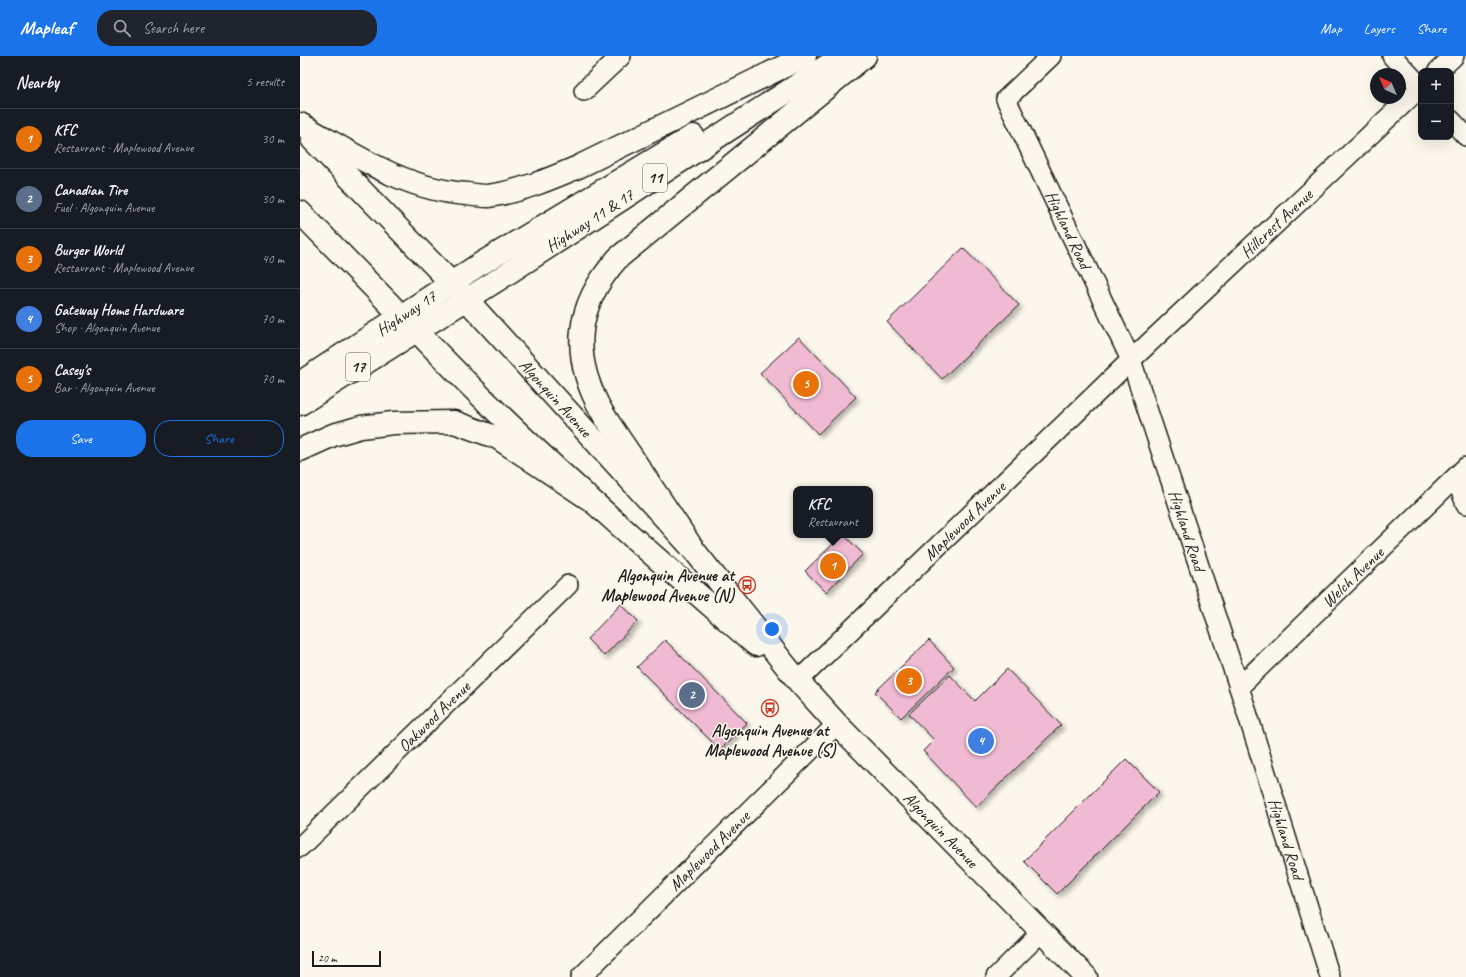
<!DOCTYPE html>
<meta charset="utf-8">
<style>
body{margin:0;font-family:Caveat,sans-serif;background:#20242c;color:#f1f3f6}
.controls{position:absolute;right:12px;top:12px;display:grid;overflow:hidden;border-radius:8px;box-shadow:0 4px 16px #0002}
.controls button{width:36px;height:36px;display:grid;place-items:center;padding:0;border:0;border-bottom:1px solid #363941;background:#171b24;color:#f1f3f6;font:20px sans-serif}
.compass{position:absolute;left:1070px;top:12px;width:36px;height:36px;border-radius:50%;background:#171b24;box-shadow:0 4px 16px #0002;rotate:316deg}
.scale{position:absolute;left:12px;bottom:10px;width:69px;box-sizing:border-box;padding-left:4px;border:2px solid #1c1c1c;border-top:0;font-size:11px;line-height:14px;white-space:nowrap;color:#1c1c1c;-webkit-text-stroke:3px #fbf7ec;paint-order:stroke}
.you{position:absolute;left:472px;top:573px;width:14px;height:14px;margin:-10px;border:3px solid #fff;border-radius:50%;background:#1a73e8;box-shadow:0 0 0 6px #1a73e833}
.badge{display:grid;place-items:center;width:26px;height:26px;border-radius:50%;background:#1a73e8;color:#fff;font-size:13px;font-weight:700}
.pin{position:absolute;translate:-50% -50%;border:2px solid #fff;box-shadow:0 1px 4px #0006}
.popup{position:absolute;left:493px;top:430px;width:80px;height:52px;box-sizing:border-box;display:grid;place-content:center;border-radius:8px;background:#171b24;filter:drop-shadow(0 1px 3px #0005);font-size:13px;white-space:nowrap;color:#9ea1a6}
.popup b{font-size:15px;color:#f1f3f6}
.popup::after{content:'';position:absolute;left:50%;top:100%;margin-left:-8px;border:8px solid transparent;border-top-color:#171b24}
.list{margin:0;padding:0;list-style:none}
h2{display:flex;justify-content:space-between;align-items:center;height:52px;margin:0;padding:0 16px;font-size:17px}
h2 small{font-size:13px;font-weight:400;color:#9ea1a6}
.list li{display:grid;grid-template-columns:26px 1fr auto;gap:12px;align-items:center;box-sizing:border-box;height:60px;padding:0 16px;border-top:1px solid #363941}
.list b{display:block;font-size:15px;white-space:nowrap}
.list p{margin:0;font-size:13px;white-space:nowrap;color:#9ea1a6}
.list em{font-size:13px;font-style:normal;color:#9ea1a6}
.actions{display:flex;gap:8px;padding:12px 16px}
.actions a{flex:1;padding:9px 0;border:1px solid #1a73e8;border-radius:16px;text-align:center;font-size:14px;color:#1a73e8}
.actions .main{background:#1a73e8;color:#fff}
.icon{flex:none;width:22px;height:22px;fill:none;stroke:currentColor;stroke-width:2;stroke-linecap:round;stroke-linejoin:round}
.map{position:relative;flex:none;width:1166px;height:921px;overflow:hidden}
header{display:flex;align-items:center;gap:24px;box-sizing:border-box;height:56px;padding:0 20px;background:#1a73e8;color:#fff}
header strong{font-size:19px}
nav{display:flex;gap:22px;margin-inline-start:auto;font-size:14px}
.search{width:280px;height:36px;background:#20242c;display:flex;align-items:center;gap:10px;box-sizing:border-box;padding:0 14px;border-radius:16px;color:#9ea1a6;font-size:15px}
main{display:flex}
aside{flex:1;background:#171b24}
.map>svg:first-child{display:block}
.building{fill:#f0bad2;stroke:#1c1c1c;filter:url(#shadow)}
.lines{fill:none;stroke-linecap:round;stroke-linejoin:round}
.street-casing{stroke:#1c1c1c;stroke-width:22}
.secondary-casing{stroke:#1c1c1c;stroke-width:25}
.highway-casing{stroke:#1c1c1c;stroke-width:25}
.street{stroke:#fbf7ec;stroke-width:19}
.secondary{stroke:#fbf7ec;stroke-width:22}
.highway{stroke:#fbf7ec;stroke-width:22}
.labels{text-anchor:middle;dominant-baseline:central;stroke-width:3;stroke-linejoin:round;paint-order:stroke}
.shield{fill:#fbf7ec;stroke:#5f5e5a;stroke-width:1}
.shield-label{font-size:16px;font-weight:bold;fill:#1c1c1c}
.street-label{font-size:17px;fill:#1c1c1c;stroke:#fbf7ec}
.poi-label{font-size:17px;font-weight:bold;fill:#1c1c1c;stroke:#fbf7ec;text-anchor:end}
</style>
<header>
<strong>Mapleaf</strong>
<div class="search"><svg class="icon" aria-label="search" viewBox="0 0 24 24"><circle cx="10" cy="10" r="6"/><path d="M15 15l6 6"/></svg>Search here</div>
<nav><a>Map</a><a>Layers</a><a>Share</a></nav>
</header>
<main>
<aside>
<h2>Nearby<small>5 results</small></h2>
<ul class="list">
<li><span class="badge" style="background:#e8710a">1</span><div><b>KFC</b><p>Restaurant · Maplewood Avenue</p></div><em>30 m</em></li>
<li><span class="badge" style="background:#5c6f8a">2</span><div><b>Canadian Tire</b><p>Fuel · Algonquin Avenue</p></div><em>30 m</em></li>
<li><span class="badge" style="background:#e8710a">3</span><div><b>Burger World</b><p>Restaurant · Maplewood Avenue</p></div><em>40 m</em></li>
<li><span class="badge" style="background:#3f7fe0">4</span><div><b>Gateway Home Hardware</b><p>Shop · Algonquin Avenue</p></div><em>70 m</em></li>
<li><span class="badge" style="background:#e8710a">5</span><div><b>Casey's</b><p>Bar · Algonquin Avenue</p></div><em>70 m</em></li>
</ul>
<div class="actions"><a class="main">Save</a><a>Share</a></div>
</aside>
<div class="map">
<svg width="1166" height="921" viewBox="0 0 1166 921">
<defs>
<filter id="shadow"><feDropShadow dx="3.5" dy="3.5" stdDeviation="2" flood-color="#0004"/></filter>
</defs>
<rect width="100%" height="100%" fill="#fbf7ec"/>
<filter id="ink" filterUnits="userSpaceOnUse"><feTurbulence type="fractalNoise" baseFrequency=".025" numOctaves="2"/><feDisplacementMap in="SourceGraphic" scale="8" xChannelSelector="R" yChannelSelector="G"/><feConvolveMatrix kernelMatrix="1 2 1 2 8 2 1 2 1" color-interpolation-filters="sRGB"/></filter>
<g filter="url(#ink)">
<path class="building" d="M663,192L719,249L642,323L587,266Z
M499,281L556,341L518,378L460,317Z
M542,479H544L563,498L526,536L505,515Z
M321,548L338,565L304,600L287,583Z
M365,584L447,667L420,694L337,611Z
M629,584L654,611L601,662L575,636Z
M707,613L761,669L676,751L623,695L634,684L609,658L650,619L675,645Z
M826,703L859,736L757,838L724,805Z"/>
<g class="lines">
<g class="street-casing">
<g id="street">
<path id="s1" d="M751,0L706,43L831,304L939,631L1030,921"/>
<path d="M1092,0L1121,31"/>
<path d="M1138,15L1154,0"/>
<path d="M284,35L321,0"/>
<path d="M1151,64L1166,80"/>
<path d="M1156,422L1166,448"/>
<path id="s2" d="M498,625L831,304L1121,31"/>
<path id="s3" d="M939,631L1166,411"/>
<path id="s4" d="M0,791L268,529"/>
<path id="s5" d="M281,921L537,668"/>
<path d="M696,921L741,876"/>
</g>
</g>
<g class="secondary-casing">
<g id="secondary">
<path id="s6" d="M167,244L393,493L498,625L537,668L786,921"/>
<path d="M117,275C223,388 340,488 456,589"/>
</g>
</g>
<g class="highway-casing">
<g id="highway">
<path d="M0,68C53,98 105,134 167,138C174,139 182,140 188,140C219,136 250,123 278,111L505,0"/>
<path d="M12,83L161,237"/>
<path d="M0,156L112,271"/>
<path id="s7" d="M0,327L177,210L393,80"/>
<path id="s8" d="M0,348L196,225L542,0"/>
<path d="M0,394L33,379L61,371L93,367L154,366L198,382L288,442"/>
<path d="M393,493C373,462 352,432 332,401C322,386 311,371 302,356C270,299 275,250 318,202L565,0"/>
</g>
</g>
<use href="#street" class="street"/>
<use href="#secondary" class="secondary"/>
<use href="#highway" class="highway"/>
</g>
</g>
<defs>
<g id="bus-ring" transform="scale(0.9)"><circle r="9.5" fill="#fbf7ec" stroke="#c8321e" stroke-width="1.5"/><path d="M-5-6H5V4H4V6H2V4H-2V6H-4V4H-5ZM-3.5-4V0h7V-4ZM-3.5 1.2v1.5H-2V1.2ZM2 1.2v1.5H3.5V1.2Z" fill="#c8321e"/></g>
</defs>
<g fill-rule="evenodd">
<use href="#bus-ring" x="447" y="529"/>
<use href="#bus-ring" x="470" y="652"/>
</g>
<g class="labels">
<g class="shield">
<rect x="343" y="108" width="24" height="28" rx="3"/>
<rect x="46" y="297" width="24" height="28" rx="3"/>
</g>
<g class="shield-label">
<text x="355" y="122">11</text>
<text x="58" y="311">17</text>
</g>
<g class="street-label">
<text stroke="none"><textPath href="#s8" startOffset="343">Highway 11 &amp; 17</textPath></text>
<text stroke="none"><textPath href="#s2" startOffset="662">Hillcrest Avenue</textPath></text>
<text stroke="none"><textPath href="#s1" startOffset="207">Highland Road</textPath></text>
<text stroke="none"><textPath href="#s7" startOffset="127">Highway 17</textPath></text>
<text stroke="none"><textPath href="#s6" startOffset="132">Algonquin Avenue</textPath></text>
<text stroke="none"><textPath href="#s2" startOffset="231">Maplewood Avenue</textPath></text>
<text stroke="none"><textPath href="#s1" startOffset="531">Highland Road</textPath></text>
<text stroke="none"><textPath href="#s3" startOffset="158">Welch Avenue</textPath></text>
<text stroke="none"><textPath href="#s4" startOffset="187">Oakwood Avenue</textPath></text>
<text stroke="none"><textPath href="#s6" startOffset="711">Algonquin Avenue</textPath></text>
<text stroke="none"><textPath href="#s1" startOffset="855">Highland Road</textPath></text>
<text stroke="none"><textPath href="#s5" startOffset="180">Maplewood Avenue</textPath></text>
</g>
<g class="poi-label">
<text x="434" y="519">Algonquin Avenue at<tspan x="434" dy="20">Maplewood Avenue (N)</tspan></text>
<text x="470" y="674" text-anchor="middle">Algonquin Avenue at<tspan x="470" dy="20">Maplewood Avenue (S)</tspan></text>
</g>
</g>
</svg>
<div class="controls">
<button>+</button>
<button>−</button>
</div>
<svg class="compass" viewBox="-18 -18 36 36"><path d="M0-13l5 13h-10z" fill="#e53935"/><path d="M0 13l5-13h-10z" fill="#9ea1a6"/></svg>
<div class="scale">20 m</div>
<div class="you"></div>
<div class="pin badge" style="left:533px;top:510px;background:#e8710a">1</div>
<div class="popup"><b>KFC</b>Restaurant</div>
<div class="pin badge" style="left:392px;top:639px;background:#5c6f8a">2</div>
<div class="pin badge" style="left:609px;top:625px;background:#e8710a">3</div>
<div class="pin badge" style="left:681px;top:685px;background:#3f7fe0">4</div>
<div class="pin badge" style="left:506px;top:328px;background:#e8710a">5</div>
</div>
</main>
